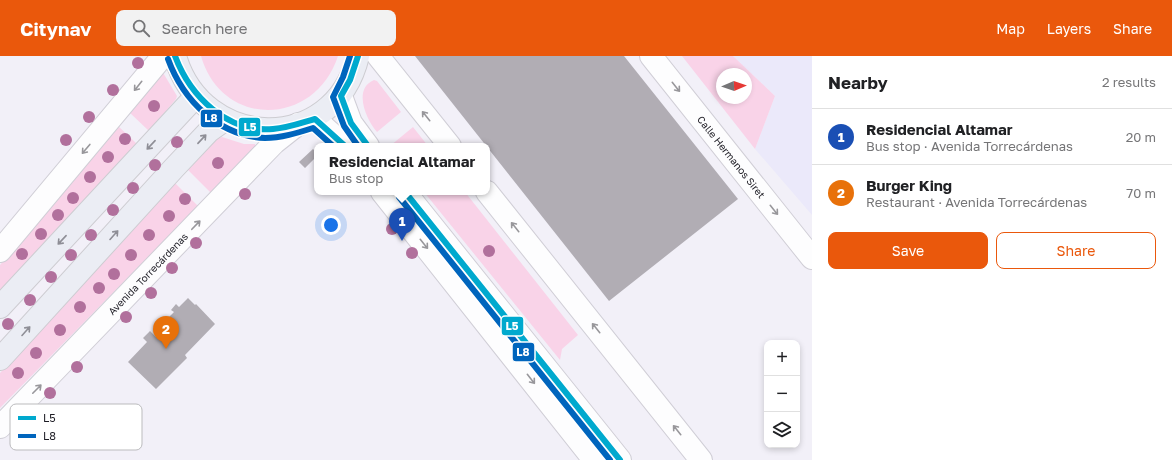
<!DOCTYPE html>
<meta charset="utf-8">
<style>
body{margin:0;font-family:"Golos Text",sans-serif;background:#f2f2f2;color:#202124}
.controls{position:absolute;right:12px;bottom:12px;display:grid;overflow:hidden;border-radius:8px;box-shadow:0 2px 6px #0003}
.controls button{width:36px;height:36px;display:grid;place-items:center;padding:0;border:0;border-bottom:1px solid #e0e0e0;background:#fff;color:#202124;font:20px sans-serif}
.compass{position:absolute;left:716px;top:12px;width:36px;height:36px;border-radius:50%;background:#fff;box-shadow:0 2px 6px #0003;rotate:88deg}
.you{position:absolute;left:331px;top:169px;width:14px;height:14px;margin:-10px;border:3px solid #fff;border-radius:50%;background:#1a73e8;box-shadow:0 0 0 6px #1a73e833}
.badge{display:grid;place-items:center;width:26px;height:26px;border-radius:50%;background:#ea580c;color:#fff;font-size:13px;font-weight:700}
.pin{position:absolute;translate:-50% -33px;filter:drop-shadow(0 1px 2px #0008)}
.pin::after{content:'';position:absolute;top:21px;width:14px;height:12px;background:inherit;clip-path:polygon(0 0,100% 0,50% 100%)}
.popup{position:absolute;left:314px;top:87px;width:176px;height:52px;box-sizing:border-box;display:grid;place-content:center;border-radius:8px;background:#fff;filter:drop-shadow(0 1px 3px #0005);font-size:13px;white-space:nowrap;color:#757577}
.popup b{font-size:15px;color:#202124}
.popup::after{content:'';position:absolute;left:50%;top:100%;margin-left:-8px;border:8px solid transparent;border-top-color:#fff}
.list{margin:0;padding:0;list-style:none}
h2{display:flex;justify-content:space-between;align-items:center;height:52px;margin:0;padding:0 16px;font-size:17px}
h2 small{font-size:13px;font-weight:400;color:#757577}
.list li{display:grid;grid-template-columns:26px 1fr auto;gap:12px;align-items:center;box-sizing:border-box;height:56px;padding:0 16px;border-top:1px solid #e0e0e0}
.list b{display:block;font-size:15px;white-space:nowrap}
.list p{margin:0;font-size:13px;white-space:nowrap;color:#757577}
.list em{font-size:13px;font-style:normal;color:#757577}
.actions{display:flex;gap:8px;padding:12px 16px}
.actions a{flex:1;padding:9px 0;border:1px solid #ea580c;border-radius:8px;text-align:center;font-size:14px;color:#ea580c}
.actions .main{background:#ea580c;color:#fff}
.icon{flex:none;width:22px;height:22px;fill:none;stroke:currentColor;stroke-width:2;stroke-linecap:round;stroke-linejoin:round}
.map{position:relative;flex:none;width:812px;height:404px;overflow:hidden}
header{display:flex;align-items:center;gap:24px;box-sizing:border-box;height:56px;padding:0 20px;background:#ea580c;color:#fff}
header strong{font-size:19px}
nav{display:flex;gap:22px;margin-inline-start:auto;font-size:14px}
.search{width:280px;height:36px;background:#f2f2f2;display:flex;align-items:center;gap:10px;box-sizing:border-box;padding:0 14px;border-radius:8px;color:#757577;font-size:15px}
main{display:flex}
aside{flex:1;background:#fff}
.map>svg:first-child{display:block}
.built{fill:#ebe9fa}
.green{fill:#f9d3e8;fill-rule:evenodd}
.building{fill:#b1adb4}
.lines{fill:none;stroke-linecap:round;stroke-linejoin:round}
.minor-casing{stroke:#d0ced6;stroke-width:24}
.major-casing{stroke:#cdccd1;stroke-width:24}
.minor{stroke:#fdfdfe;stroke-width:22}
.major{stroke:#ebedf4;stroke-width:22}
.bus-1-casing{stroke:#fff;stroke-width:9}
.bus-2-casing{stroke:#fff;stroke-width:9}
.bus-1{stroke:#00a9ce;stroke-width:6}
.bus-2{stroke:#0065bd;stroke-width:6}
.tree{fill:#b1709c}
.oneway{stroke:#98979b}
.oneway2{stroke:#8e8e96}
.labels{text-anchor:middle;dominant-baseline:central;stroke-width:3.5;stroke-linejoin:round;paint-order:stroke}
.street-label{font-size:10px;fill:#1c1b23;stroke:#fff}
.key{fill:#fff;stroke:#bbbbbd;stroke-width:1}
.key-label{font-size:11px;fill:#1c1b23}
.line-badge{stroke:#fff;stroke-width:1.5}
.badge-label{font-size:11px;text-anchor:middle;font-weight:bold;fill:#fff}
</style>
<header>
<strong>Citynav</strong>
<div class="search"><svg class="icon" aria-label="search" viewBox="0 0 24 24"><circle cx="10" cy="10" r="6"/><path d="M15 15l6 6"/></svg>Search here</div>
<nav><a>Map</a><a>Layers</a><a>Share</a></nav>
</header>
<main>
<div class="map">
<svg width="812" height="404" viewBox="0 0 812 404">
<rect width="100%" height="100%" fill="#f2f0f8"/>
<path class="built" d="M733,0H812V159L755,93L775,40Z"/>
<path class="green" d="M201,0H338C315,71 222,73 201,0Z
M682,0H733L775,40L755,93ZM722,18H746V42H722Z
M162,15L177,40L176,43L149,75L129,56Z
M374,24L377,25L401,56L377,76C367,65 352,33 374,24Z
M117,69L137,88L0,236V209Z
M413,71L428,90H390Z
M222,81L244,88H255V92L211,137L188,114L217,83Z
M175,127L198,150L0,352V317Z
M424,136H465L578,279L562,293L560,304Z"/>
<path class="building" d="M415,0H624L738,143L609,245Z
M313,93L317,97V100L305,112L299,106Z
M188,242L195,249L196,248L215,268L185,299L187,302L156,333L128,306L147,286L143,282L150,275L156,281L160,277V270L174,256L171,254L176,248L179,251Z"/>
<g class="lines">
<g class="minor-casing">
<g id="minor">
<path d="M378,0L450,90"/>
<path id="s1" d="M651,0L812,202"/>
<path d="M341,40L351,67L368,90"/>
<path d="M315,63L345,90"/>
<path d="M382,136L594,404"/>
<path d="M405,136L620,404"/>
<path d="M487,136L701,404"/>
<path d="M0,195L163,0"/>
<path id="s2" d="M0,371L274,87L298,68"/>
</g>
</g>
<g class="major-casing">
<path id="major" d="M175,0C202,95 334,100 358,0
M0,251L196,40
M0,303L174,112L209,75L226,63"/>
</g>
<use href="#minor" class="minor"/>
<use href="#major" class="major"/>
<g class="bus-1-casing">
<path id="bus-1" d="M175,0C190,40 227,77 273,73C288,72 301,67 315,63L345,90
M358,0L350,24L341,40L351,67L368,90
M405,136L620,404"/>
</g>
<g class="bus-2-casing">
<path id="bus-2" d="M350,0L343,21L333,41L344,70L358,90
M168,3C183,44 218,80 265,82C281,82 297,77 313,72L333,90
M399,141L610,404"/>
</g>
<use href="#bus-1" class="bus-1"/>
<use href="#bus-2" class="bus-2"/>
</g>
<g class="tree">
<circle cx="138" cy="7" r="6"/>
<circle cx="113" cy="34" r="6"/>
<circle cx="154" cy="50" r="6"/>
<circle cx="89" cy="61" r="6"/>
<circle cx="125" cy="83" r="6"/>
<circle cx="66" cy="84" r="6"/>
<circle cx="177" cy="86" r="6"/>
<circle cx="108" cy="101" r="6"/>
<circle cx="218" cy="107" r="6"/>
<circle cx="155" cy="109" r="6"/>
<circle cx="90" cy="121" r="6"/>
<circle cx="133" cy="132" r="6"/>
<circle cx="245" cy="138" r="6"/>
<circle cx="73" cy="142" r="6"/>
<circle cx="185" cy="143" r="6"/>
<circle cx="113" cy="154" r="6"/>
<circle cx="58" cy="159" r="6"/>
<circle cx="169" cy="160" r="6"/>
<circle cx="392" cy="173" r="6"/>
<circle cx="41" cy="178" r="6"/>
<circle cx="91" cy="179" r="6"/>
<circle cx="149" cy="179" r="6"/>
<circle cx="196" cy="187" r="6"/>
<circle cx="489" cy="195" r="6"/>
<circle cx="412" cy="197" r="6"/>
<circle cx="22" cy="198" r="6"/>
<circle cx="71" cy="199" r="6"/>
<circle cx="131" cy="199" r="6"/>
<circle cx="172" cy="212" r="6"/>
<circle cx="114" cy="218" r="6"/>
<circle cx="51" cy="221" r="6"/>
<circle cx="99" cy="232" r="6"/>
<circle cx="151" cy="237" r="6"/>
<circle cx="30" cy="244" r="6"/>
<circle cx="80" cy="251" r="6"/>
<circle cx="126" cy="261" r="6"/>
<circle cx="8" cy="268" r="6"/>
<circle cx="60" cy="274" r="6"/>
<circle cx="36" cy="297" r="6"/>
<circle cx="77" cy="311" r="6"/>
<circle cx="18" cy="317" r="6"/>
<circle cx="50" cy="337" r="6"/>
<circle cx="29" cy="362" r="6"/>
</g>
<defs><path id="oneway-shaft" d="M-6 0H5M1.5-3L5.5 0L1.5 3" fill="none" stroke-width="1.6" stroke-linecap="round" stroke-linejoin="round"/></defs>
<g class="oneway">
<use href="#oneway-shaft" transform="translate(138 30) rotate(129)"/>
<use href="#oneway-shaft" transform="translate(676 31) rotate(51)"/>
<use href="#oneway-shaft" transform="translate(426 60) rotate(-129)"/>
<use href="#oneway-shaft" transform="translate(86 93) rotate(130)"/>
<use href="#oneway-shaft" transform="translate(774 154) rotate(51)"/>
<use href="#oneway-shaft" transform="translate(196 169) rotate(-46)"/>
<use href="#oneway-shaft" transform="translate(515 171) rotate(-129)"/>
<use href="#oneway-shaft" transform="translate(424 188) rotate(51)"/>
<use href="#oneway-shaft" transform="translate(596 272) rotate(-129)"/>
<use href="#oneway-shaft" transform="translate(531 323) rotate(52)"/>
<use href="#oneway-shaft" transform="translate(37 333) rotate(-45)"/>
<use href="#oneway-shaft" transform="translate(677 374) rotate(-129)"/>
</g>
<g class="oneway2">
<use href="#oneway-shaft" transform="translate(202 83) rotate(-47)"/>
<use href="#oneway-shaft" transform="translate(151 89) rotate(133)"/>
<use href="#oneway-shaft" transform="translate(114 179) rotate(-48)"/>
<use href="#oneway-shaft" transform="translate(62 184) rotate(133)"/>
<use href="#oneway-shaft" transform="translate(26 275) rotate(-48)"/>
</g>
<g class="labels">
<g class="street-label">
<text stroke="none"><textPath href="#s1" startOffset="129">Calle Hermanos Siret</textPath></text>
<text stroke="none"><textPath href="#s2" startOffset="213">Avenida Torrecárdenas</textPath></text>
</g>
</g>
<rect x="10" y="348" width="132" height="46" rx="6" class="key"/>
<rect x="18" y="360" width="18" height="4" fill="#00a9ce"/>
<rect x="18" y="378" width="18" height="4" fill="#0065bd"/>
<g class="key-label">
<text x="43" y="366">L5</text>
<text x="43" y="384">L8</text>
</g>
<g class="line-badge">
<rect x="200" y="53" width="23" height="19" rx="4" fill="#0065bd"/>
<rect x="238" y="61" width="23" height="20" rx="4" fill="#00a9ce"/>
<rect x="501" y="260" width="23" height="20" rx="4" fill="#00a9ce"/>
<rect x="512" y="286" width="23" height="20" rx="4" fill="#0065bd"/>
</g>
<g class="badge-label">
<text x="211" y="66">L8</text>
<text x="250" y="75">L5</text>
<text x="512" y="274">L5</text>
<text x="523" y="300">L8</text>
</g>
</svg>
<div class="controls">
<button>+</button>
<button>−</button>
<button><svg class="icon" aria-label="layers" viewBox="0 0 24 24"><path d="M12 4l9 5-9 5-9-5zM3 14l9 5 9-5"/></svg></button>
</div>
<svg class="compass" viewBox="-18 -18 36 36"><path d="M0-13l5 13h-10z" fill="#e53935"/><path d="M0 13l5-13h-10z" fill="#757577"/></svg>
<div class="you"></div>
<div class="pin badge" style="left:402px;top:185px;background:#1a4fb4">1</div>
<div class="popup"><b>Residencial Altamar</b>Bus stop</div>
<div class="pin badge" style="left:166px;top:293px;background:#e8710a">2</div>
</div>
<aside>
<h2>Nearby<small>2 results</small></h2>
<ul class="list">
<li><span class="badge" style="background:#1a4fb4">1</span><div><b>Residencial Altamar</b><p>Bus stop · Avenida Torrecárdenas</p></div><em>20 m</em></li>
<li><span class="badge" style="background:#e8710a">2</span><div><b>Burger King</b><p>Restaurant · Avenida Torrecárdenas</p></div><em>70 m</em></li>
</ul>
<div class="actions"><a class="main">Save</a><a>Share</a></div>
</aside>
</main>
